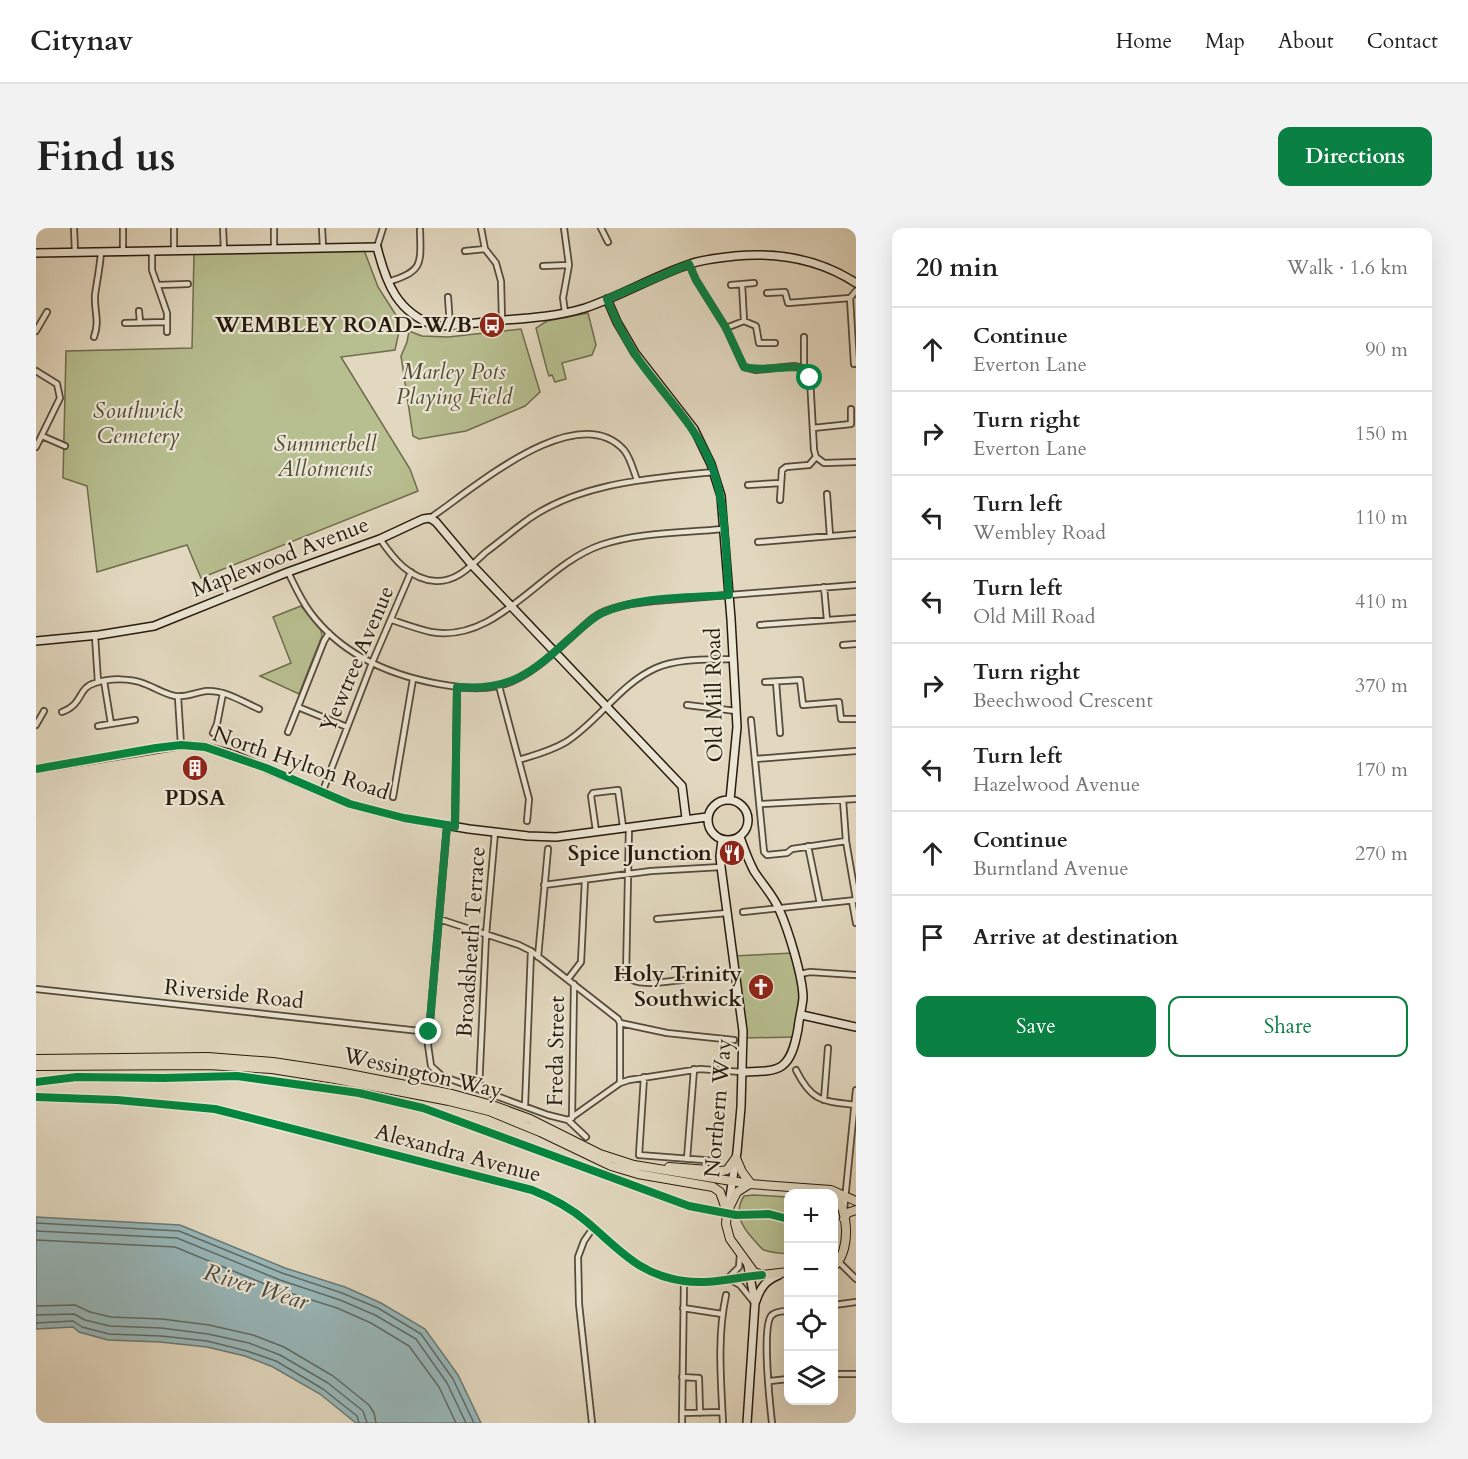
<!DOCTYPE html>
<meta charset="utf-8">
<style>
body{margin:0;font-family:Cardo,serif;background:#f2f2f2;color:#222}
.controls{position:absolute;right:18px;bottom:18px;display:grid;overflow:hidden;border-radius:12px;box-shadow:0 6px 24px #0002}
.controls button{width:54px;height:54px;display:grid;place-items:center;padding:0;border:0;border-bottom:2px solid #e0e0e0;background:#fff;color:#222;font:30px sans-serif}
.stop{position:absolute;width:18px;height:18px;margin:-14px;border:4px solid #0b8043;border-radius:50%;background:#fff}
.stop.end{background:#0b8043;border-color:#fff;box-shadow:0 2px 6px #0008}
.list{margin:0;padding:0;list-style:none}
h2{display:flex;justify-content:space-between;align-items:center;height:78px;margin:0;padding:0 24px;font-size:26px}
h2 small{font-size:20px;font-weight:400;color:#767676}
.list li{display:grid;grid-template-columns:39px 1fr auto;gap:18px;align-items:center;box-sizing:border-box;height:84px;padding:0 24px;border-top:2px solid #e0e0e0}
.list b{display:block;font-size:22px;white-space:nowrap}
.list p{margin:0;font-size:20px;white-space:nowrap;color:#767676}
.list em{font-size:20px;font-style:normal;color:#767676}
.actions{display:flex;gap:12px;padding:18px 24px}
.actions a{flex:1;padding:14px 0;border:2px solid #0b8043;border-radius:12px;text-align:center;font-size:21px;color:#0b8043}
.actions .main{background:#0b8043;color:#fff}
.icon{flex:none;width:33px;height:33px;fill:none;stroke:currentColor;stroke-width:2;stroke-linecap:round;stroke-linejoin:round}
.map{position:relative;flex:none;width:820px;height:1195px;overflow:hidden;border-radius:12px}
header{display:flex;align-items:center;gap:36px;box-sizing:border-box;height:84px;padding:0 30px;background:#fff;border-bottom:2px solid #e0e0e0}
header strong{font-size:28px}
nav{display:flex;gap:33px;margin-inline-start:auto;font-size:21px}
.intro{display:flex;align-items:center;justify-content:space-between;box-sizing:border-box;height:144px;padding:0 36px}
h1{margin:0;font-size:42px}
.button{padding:15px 27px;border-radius:12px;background:#0b8043;color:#fff;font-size:21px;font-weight:700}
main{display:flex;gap:36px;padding:0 36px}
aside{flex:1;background:#fff;border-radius:12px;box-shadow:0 6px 24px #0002}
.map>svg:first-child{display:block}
.green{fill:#b7be8f;stroke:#6f6c4e;stroke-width:1.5}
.water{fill:#98b8bb;stroke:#6b7975;stroke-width:1.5}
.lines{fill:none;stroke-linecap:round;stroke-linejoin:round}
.shore{stroke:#606a64;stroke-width:1.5}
.street-casing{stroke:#564a3a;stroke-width:8}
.secondary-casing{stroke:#271b0d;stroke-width:10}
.primary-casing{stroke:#271b0d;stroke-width:10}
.street{stroke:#ece6d5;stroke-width:4.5}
.secondary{stroke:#ece6d5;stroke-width:7}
.primary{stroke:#e2d8bf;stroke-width:8}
.cycleway-casing{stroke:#ece6d5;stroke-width:11}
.cycleway{stroke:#00873e;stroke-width:8}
.route{stroke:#0b8043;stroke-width:8}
.labels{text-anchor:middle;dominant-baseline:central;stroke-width:4.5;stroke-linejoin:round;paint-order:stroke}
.poi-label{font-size:22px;font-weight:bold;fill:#271b0d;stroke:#ece6d5;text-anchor:end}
.park-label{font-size:22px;font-style:italic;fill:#524c34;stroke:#ece6d5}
.street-label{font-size:22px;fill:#271b0d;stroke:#ece6d5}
.water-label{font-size:24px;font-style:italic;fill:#494a41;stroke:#ece6d5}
</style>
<header>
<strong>Citynav</strong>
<nav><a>Home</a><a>Map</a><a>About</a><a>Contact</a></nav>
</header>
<div class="intro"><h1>Find us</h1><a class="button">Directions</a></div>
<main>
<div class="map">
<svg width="820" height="1195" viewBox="0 0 820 1195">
<rect width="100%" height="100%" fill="#e2d8bf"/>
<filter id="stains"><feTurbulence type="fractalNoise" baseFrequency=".00333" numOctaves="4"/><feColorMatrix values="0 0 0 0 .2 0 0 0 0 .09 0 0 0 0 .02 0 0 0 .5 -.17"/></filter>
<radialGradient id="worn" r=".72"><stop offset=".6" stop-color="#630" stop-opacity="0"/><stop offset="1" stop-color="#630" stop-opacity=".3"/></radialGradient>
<path class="green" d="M328,22L342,59L365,95L359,122L305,129L374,241L382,263L165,350L151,317L61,344L51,258L27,250L30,123L156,120L158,25Z
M552,85L560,117L556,127L526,135L530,151L519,154L516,147L513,148L511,142L500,100L511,93Z
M485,101L504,164L489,178L430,203L383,211L377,208L365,128L371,114L373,103L386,108L412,109Z
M265,378L285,402L286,408L263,466L224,448L255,435L237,389Z
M757,725C767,753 768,780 760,809L707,810L697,728Z
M718,967L752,969V1026C744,1025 736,1025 728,1022C724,1020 721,1015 718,1012C706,999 697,985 708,968Z"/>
<path class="water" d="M0,989L144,997L249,1040L309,1059L345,1075L389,1101L422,1147L445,1195H320L284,1166L237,1139L209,1128L171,1119L124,1114L72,1112L43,1104L37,1099L0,1101Z"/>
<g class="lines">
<path class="shore" d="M0,995L143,1003L246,1045L306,1065L342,1080L385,1106L417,1151L438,1195
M0,1003L141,1010L244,1052L304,1072L339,1087L380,1111L411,1155L430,1195
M0,1012L139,1019L241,1061L301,1080L335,1095L373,1118L403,1159L420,1195
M0,1078L39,1077L54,1084L75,1089L126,1091L173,1097L217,1107L248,1119L297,1148L333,1177L338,1185L340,1195
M0,1087L38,1086L49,1092L74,1098L125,1100L172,1106L213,1115L244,1127L292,1155L327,1183L331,1195
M0,1095L37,1093L46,1099L73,1106L125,1108L171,1113L211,1123L240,1133L287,1161L321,1188L323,1195"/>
<g class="street-casing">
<path id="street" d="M38,0L39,24
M87,0V23
M138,0V23
M187,0L188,22
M238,0V20
M286,0L287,19
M445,0L449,21L460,35L465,53L466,92
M528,0L533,37L527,70L529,84
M565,0L572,14
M341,19L347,0
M116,23V42L131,85V104
M429,23L449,21
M653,36L660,52L690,100L708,139L720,142L758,138L768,140L774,150L778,222L780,229L788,235L820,234
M507,38L533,37
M352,54C387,43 385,37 384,2
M706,56L708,93
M122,57L152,56
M695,57L718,55
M731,65L749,64L752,75L814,70L820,63
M412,69L414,98
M814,70L818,136
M103,83L104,94
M89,95L131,94
M690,100L708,93L720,98L723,115H739
M0,103L11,84
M58,109C64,92 58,84 59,67C61,53 64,39 65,24
M768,109V140
M0,143L21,156L24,170L0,219
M777,200L815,196V181
M6,208L29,218
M712,257L744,255
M791,266L794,308
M744,272L746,242L750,239L773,237L780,229
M394,290C435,263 540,169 588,222C595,231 597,242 601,252
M344,311C357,330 374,352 400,353C422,354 435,337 450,324C462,315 474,305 486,296C538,255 615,250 678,244
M722,314L820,306
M252,344C259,358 265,372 274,384C305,426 353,447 403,456C430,461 457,464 483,450C504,439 522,421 540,405C548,398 556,389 565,385C582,377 600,375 618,373L820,357
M788,359L791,392
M356,392C368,396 382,401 395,404C462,416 506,337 565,317C603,304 648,305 687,301
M724,397L820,390
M59,408L62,454
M807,417L820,416
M68,453L75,496
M729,454L764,452L767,477L803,474L805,491H820
M740,454L744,505
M463,458L493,571L491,593
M142,469L145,517
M651,477L700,483
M262,479L311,499
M26,484C48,476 41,460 59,455C74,450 95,450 109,456C120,460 128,466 139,468C150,470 160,464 171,463C189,462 207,474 223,481
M715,492L728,624L731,627L751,625L756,621L810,613
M0,497L8,483
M62,498L99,492
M252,504L288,413L293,405
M177,505L181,496L187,465
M720,531L820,523
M483,532C499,527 515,523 530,514C562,494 584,456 620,440C643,430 673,432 698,431
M286,565L336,435L375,344
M357,569L377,451
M807,572L810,613L820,671
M725,576L820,571
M411,597L392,817L395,838L406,848L512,887L532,892
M419,599L421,459
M593,599L590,748C603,760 630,753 646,752
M560,603L555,568L557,565L582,562L587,599
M772,618L784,676
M508,657L615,643L685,639
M816,673L820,695
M707,684L820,672
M403,691L483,717L495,723L582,791L584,795L631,805L698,812
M621,691L691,685
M502,729L512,621
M764,746L774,744L820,747
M532,751L545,734L549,652
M0,761L393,804
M584,795V855
M760,842C776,874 786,873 820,877
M608,849L603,927L681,933
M443,861L450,707L459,604
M0,869L81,872L179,881L496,962L524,975L550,993L595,1033L624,1048L648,1053L665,1054L714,1048
M788,872L792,820
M489,878L495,723
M536,890L538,756
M532,892L584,855L593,852L664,841L706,844
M532,892L550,909
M651,931L658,841
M808,982L820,862
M803,1034L820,1051
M691,1051L703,1039L704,1026
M693,1051L704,1057L717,1073
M798,1077L820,1074
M647,1080L686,1086
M798,1146H820
M646,1149L663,1150L664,1185
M734,1153L752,1151
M646,1185L686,1184
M556,1195L543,1076L542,1029L548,1013L557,1000
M646,1195L648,1053
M687,1195C685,1153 681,1108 690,1067
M736,1195C734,1177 726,1101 735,1088C739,1083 747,1083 752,1083"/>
</g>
<g class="secondary-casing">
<path id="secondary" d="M0,25L341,19C350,55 361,85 400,98C423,98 445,94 468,92C495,90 523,88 549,80C585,68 618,48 654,36C668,31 683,30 699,28C742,24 783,31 820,55
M571,71L581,94L599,125L658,201L675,236L685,268L695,391L701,499L694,572
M0,413L63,407L118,398L252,344L344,311L387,291L394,290L400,294L437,338L646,558L650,590
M0,541L145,517L169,519L196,526L314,576L368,590L433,601L492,608L520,609L671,589
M672 592a20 20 0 1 1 40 0a20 20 0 1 1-40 0Z
M704,609C708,620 712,632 718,643C726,656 737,667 743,681C752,701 767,749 767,770C766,781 763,790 762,801C754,844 744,843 706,844
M686,612L684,628L685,639L707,803L705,879L701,924L692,981
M766,787L820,799
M720,1073C724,1060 730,1052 743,1047
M711,1195L719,1075L712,1038"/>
</g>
<g class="primary-casing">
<path id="primary" d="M0,831L172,829L237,834L303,844L416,866L456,877L494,891L564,926L598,937L714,956L795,962L820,973
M0,838L172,837L236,841L299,851L413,873L453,883L504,904L575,938L602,946L677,959L684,964L691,984
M700,930L706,944L715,956
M633,939L686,943L691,942L699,931
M712,957L701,964L691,984L690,996L694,1011L718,1044L726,1047L752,1044
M798,966C813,981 815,1024 798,1038
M808,991L811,985L820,982"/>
</g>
<use href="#street" class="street"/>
<use href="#secondary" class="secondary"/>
<use href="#primary" class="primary"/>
<g class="cycleway-casing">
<path id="cycleway" d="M0,541L120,520L145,517L169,519L230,540L314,576L368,590L411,597
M0,854L41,849L128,850L201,848L323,865L387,880L653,978L700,987L733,986L752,991
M0,869L81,872L179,881L496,962C516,970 535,980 551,994C583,1021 603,1047 648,1053C673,1057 701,1049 726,1047"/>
</g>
<use href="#cycleway" class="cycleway"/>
</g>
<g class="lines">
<path class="route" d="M393,804L411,597L419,599L421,459C475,463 496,445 534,410C544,402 555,390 566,385C605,368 652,370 693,367C689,325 691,275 675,236C660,199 632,171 608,139C592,118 581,95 571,71L653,36L660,52L690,100L708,139C728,144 748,137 768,140L774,150"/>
</g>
<defs>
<g id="bus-disc" transform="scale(1.35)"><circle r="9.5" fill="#8f2418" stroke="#ece6d5"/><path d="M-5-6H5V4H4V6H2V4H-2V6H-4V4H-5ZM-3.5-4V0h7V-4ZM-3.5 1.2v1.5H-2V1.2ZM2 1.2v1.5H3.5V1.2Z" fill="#fff"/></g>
<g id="building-disc" transform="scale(1.35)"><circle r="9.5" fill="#8f2418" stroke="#ece6d5"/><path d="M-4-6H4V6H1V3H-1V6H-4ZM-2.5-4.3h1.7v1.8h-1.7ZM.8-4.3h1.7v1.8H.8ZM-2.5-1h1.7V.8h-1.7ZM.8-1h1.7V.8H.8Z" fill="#fff"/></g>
<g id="restaurant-disc" transform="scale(1.35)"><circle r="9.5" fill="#8f2418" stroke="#ece6d5"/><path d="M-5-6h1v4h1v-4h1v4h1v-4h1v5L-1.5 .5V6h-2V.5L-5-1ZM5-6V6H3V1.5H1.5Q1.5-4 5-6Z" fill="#fff"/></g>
<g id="church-disc" transform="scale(1.35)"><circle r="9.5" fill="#8f2418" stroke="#ece6d5"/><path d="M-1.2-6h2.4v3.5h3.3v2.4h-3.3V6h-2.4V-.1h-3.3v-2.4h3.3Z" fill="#fff"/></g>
</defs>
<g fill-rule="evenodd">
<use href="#bus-disc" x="456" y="97"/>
<use href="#building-disc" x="159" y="540"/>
<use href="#restaurant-disc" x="696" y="625"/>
<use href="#church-disc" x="725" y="759"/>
</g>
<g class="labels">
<g class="poi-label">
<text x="436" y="97">WEMBLEY ROAD-W/B</text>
<text x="159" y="570" text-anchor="middle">PDSA</text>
<text x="676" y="625">Spice Junction</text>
<text x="706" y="746">Holy Trinity<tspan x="706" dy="25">Southwick</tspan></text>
</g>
<g class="park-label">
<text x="418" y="144">Marley Pots<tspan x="418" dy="25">Playing Field</tspan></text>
<text x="102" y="183">Southwick<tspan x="102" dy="25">Cemetery</tspan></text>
<text x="289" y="216">Summerbell<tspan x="289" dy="25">Allotments</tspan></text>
</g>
<g class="street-label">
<text transform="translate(244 329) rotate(-21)">Maplewood Avenue</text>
<text transform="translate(321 431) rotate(-67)">Yewtree Avenue</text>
<text transform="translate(678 467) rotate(-91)">Old Mill Road</text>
<text transform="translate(265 535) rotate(19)">North Hylton Road</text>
<text transform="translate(435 714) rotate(-86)">Broadsheath Terrace</text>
<text transform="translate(198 766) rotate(6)">Riverside Road</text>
<text transform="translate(520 823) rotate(-89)">Freda Street</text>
<text transform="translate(387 845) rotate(13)">Wessington Way</text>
<text transform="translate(682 880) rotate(-85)">Northern Way</text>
<text transform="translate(422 925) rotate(15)">Alexandra Avenue</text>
</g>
<g class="water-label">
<text transform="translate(220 1059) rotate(17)">River Wear</text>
</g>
</g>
<rect width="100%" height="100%" filter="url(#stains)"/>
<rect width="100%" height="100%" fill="url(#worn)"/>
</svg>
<div class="controls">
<button>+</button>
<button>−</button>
<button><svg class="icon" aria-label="locate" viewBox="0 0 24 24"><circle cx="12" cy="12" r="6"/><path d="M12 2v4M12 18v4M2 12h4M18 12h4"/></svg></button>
<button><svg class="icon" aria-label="layers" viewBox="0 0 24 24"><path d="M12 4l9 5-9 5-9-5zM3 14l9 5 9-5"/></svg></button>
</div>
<div class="stop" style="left:774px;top:150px"></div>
<div class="stop end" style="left:393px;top:804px"></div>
</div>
<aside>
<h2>20 min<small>Walk · 1.6 km</small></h2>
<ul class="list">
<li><svg class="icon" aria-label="ahead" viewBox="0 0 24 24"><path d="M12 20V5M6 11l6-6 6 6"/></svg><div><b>Continue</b><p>Everton Lane</p></div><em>90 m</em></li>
<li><svg class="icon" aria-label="right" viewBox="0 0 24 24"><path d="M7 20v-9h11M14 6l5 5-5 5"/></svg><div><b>Turn right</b><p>Everton Lane</p></div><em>150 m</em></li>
<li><svg class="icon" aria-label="left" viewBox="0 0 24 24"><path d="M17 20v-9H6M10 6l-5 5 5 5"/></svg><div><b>Turn left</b><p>Wembley Road</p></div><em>110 m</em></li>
<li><svg class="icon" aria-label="left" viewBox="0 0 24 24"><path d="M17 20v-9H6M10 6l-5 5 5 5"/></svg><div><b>Turn left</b><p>Old Mill Road</p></div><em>410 m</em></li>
<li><svg class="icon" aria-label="right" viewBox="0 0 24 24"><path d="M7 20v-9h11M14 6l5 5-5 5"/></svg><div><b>Turn right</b><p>Beechwood Crescent</p></div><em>370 m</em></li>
<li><svg class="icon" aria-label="left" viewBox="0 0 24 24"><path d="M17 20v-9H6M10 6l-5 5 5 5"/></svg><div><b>Turn left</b><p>Hazelwood Avenue</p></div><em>170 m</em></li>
<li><svg class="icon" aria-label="ahead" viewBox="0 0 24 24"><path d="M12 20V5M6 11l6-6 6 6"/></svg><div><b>Continue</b><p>Burntland Avenue</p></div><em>270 m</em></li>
<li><svg class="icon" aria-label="arrive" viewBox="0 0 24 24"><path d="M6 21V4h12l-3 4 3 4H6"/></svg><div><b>Arrive at destination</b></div></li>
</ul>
<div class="actions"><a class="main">Save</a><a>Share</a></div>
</aside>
</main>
